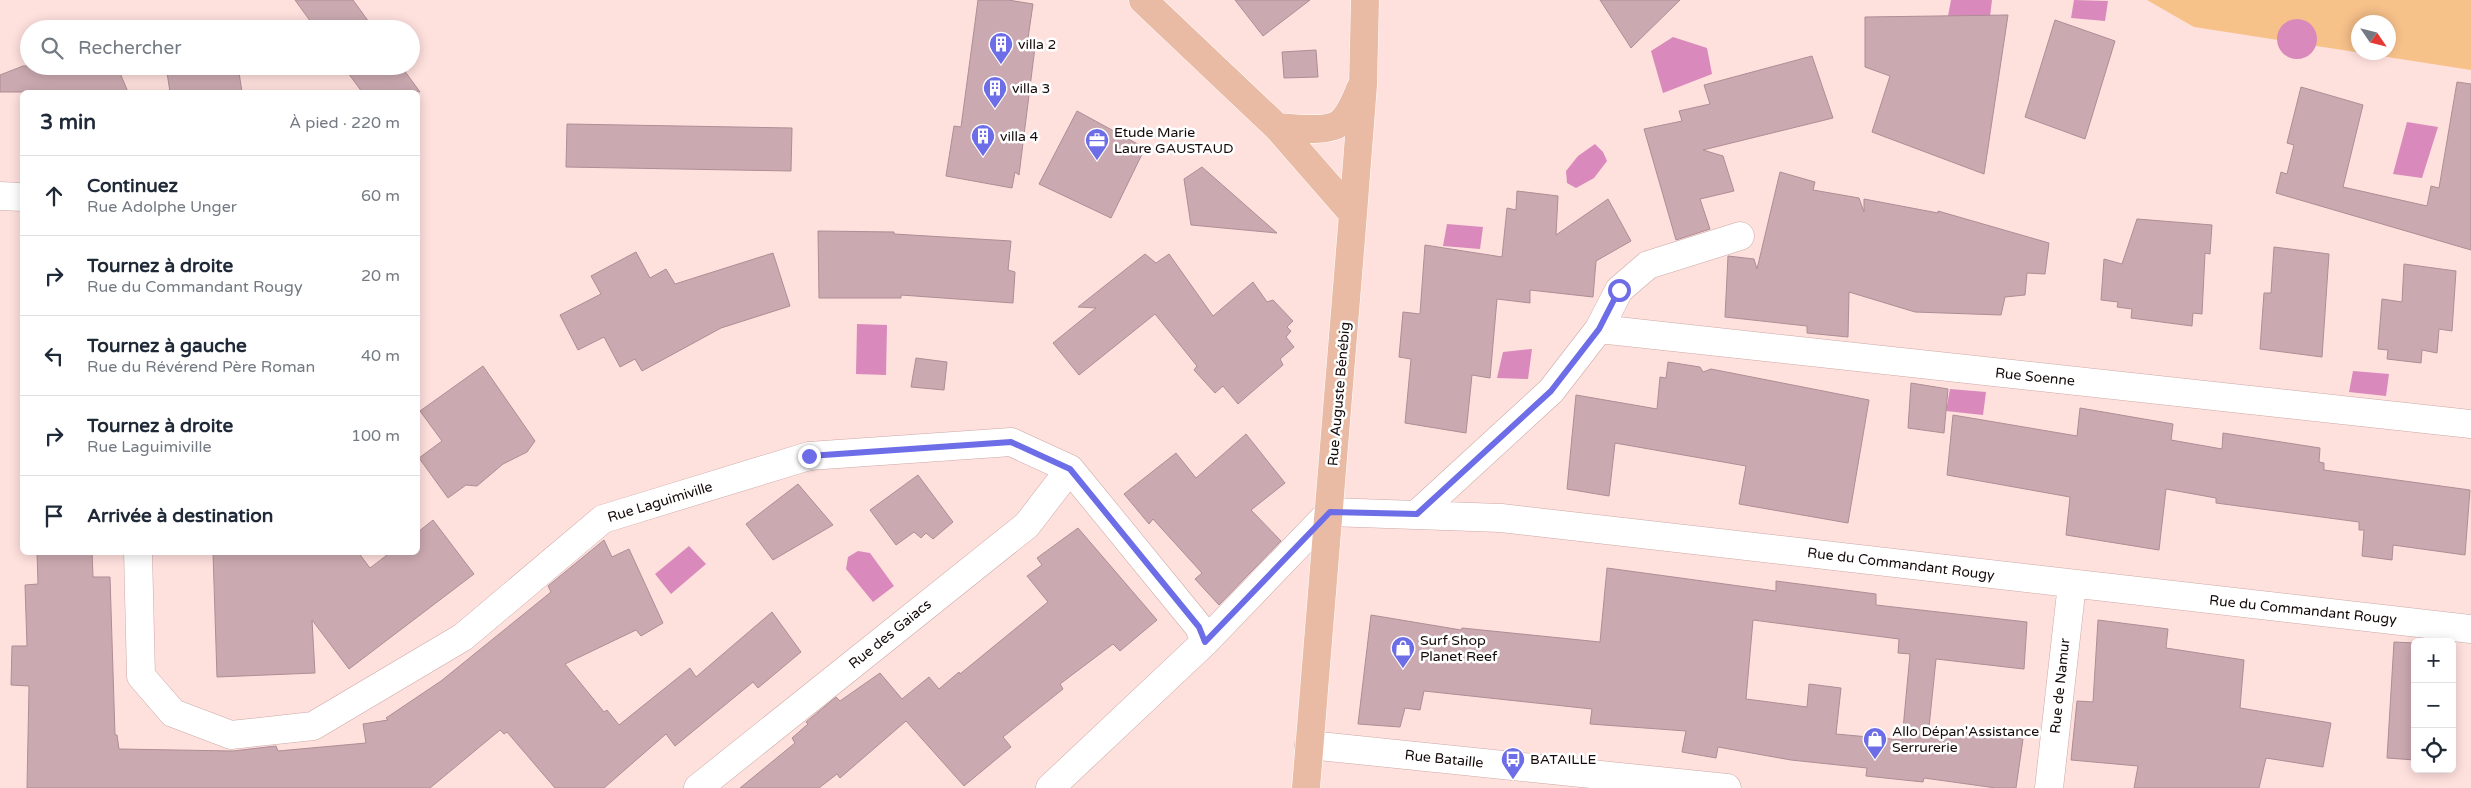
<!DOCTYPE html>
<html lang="fr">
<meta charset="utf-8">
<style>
body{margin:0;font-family:"Varela Round",sans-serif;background:#f2f2f3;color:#1f2937}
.controls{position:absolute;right:15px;bottom:15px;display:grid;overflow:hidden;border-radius:8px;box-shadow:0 2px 12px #0003}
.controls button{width:45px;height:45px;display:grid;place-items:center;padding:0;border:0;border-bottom:1px solid #e0e1e3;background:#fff;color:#1f2937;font:25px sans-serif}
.compass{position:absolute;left:2351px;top:15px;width:45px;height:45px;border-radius:50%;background:#fff;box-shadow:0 2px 12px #0003;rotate:125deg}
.stop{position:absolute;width:15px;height:15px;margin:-11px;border:4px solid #6d6de7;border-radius:50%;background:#fff}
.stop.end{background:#6d6de7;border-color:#fff;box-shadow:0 1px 5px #0008}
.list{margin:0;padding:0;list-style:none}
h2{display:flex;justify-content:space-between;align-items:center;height:65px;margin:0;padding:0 20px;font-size:21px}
h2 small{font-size:16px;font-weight:400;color:#747a83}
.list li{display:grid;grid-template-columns:32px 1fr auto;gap:15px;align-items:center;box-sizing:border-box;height:80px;padding:0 20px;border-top:1px solid #e0e1e3}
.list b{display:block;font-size:19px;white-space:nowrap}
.list p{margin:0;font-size:16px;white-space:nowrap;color:#747a83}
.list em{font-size:16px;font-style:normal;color:#747a83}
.icon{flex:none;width:28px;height:28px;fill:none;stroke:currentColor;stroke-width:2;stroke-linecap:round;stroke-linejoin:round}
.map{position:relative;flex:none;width:2471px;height:788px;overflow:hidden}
.search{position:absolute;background:#fff;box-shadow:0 2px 12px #0003;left:20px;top:20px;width:400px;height:55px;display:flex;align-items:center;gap:12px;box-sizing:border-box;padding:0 18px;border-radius:28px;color:#747a83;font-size:19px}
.panel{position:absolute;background:#fff;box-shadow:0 2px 12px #0003;left:20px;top:90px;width:400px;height:465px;border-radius:8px}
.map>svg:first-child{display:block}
.green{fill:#f7c18a;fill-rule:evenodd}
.water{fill:#d989bb}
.building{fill:#cba9b0;stroke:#af8d95;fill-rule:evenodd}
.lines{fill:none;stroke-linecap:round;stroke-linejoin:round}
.minor-casing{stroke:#cca9a6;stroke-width:29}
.major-casing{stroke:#fff;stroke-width:29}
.minor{stroke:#fff;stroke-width:28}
.major{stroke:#e9bba5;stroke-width:28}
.route{stroke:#6d6de7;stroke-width:6}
.labels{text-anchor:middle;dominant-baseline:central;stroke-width:5;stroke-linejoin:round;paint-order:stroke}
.poi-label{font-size:14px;fill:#150909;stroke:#fff;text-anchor:start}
.street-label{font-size:14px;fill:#150909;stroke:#fff}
</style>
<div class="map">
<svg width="2471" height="788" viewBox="0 0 2471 788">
<rect width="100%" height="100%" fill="#fee0dd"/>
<path class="green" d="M2147,0H2471V70L2194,27ZM2358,22H2388V52H2358Z"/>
<path class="water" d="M1951,0H1992L1990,17L1948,16Z
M2074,0L2108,1L2105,21L2071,18Z
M2277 39a20 20 0 1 1 40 0a20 20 0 1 1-40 0Z
M1673,37L1707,48L1712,74L1663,93L1651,51Z
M2407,122L2438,127L2422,178L2393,174Z
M1595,144L1603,152L1607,161L1594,178L1576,188L1567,183L1566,171L1578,156Z
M1447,224L1483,227L1480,249L1443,246Z
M857,324L887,325L886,375L856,374Z
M1532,349L1528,379L1497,378L1503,352Z
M2353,371L2389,374L2386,396L2349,392Z
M1950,389L1986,392L1983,415L1946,411Z
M689,546L706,564L671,594L655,574Z
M858,551L870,553L894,586L873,602L846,569L848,557Z"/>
<path class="building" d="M295,0H353L374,29H316Z
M978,0H1008L1033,4L1027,45L1035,47L1019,175L1015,172L1012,188L946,176L954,126L961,127Z
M1235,0H1310L1263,36Z
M1600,0H1680L1631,48Z
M2008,15L1984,174L1872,132L1890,76L1865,67V17Z
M2055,20L2115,41L2085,139L2025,117Z
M1316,50L1318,77L1284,78L1282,52Z
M1812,56L1833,118L1703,150L1723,156L1734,191L1700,199L1710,229L1676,240L1644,129L1682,121L1679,111L1710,104L1704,85Z
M23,66H117L128,92H0V75Z
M166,66H238L242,92H170Z
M343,66H401L420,92H362Z
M2457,82L2471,84V250L2276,193L2281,172L2287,174L2294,145L2287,143L2301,87L2363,105L2343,187L2427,206L2431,186L2439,188Z
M1077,111L1145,148L1111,218L1039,184Z
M567,124L792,128L791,171L566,167Z
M1202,167L1277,233L1191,225L1184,179Z
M1780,172L1815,182L1813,190L1859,198L1864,212V199L1938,213V211L2049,243L2045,274L2027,273L2025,295L2005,297L2001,315L1915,312L1849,292L1848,337L1807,333V326L1725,317L1728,256L1754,259L1757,269Z
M1517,191L1558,196L1556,235L1608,199L1631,241L1596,261L1593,297L1530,290V303L1497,299L1490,378L1472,375L1466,433L1405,423L1411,359L1399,357L1403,312L1420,314L1425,245L1502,257L1507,208L1516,210Z
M2137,219L2212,225L2210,254L2205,253L2202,314L2193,313L2192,326L2131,318L2132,309L2117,307L2118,302L2101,300L2104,259L2122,264Z
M818,231L894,232V234L1011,241L1008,270L1015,272L1013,303L901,295V298H819Z
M2274,247L2329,254L2322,357L2260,349L2264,293H2271Z
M636,252L650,278L666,269L675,284L773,253L790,306L721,328L642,371L635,359L620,367L604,337L578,350L560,315L601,294L591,276Z
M1145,254L1156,263L1169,254L1213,316L1253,282L1267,302L1273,300L1293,321L1287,327L1291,331L1286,337L1294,347L1280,359L1283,365L1238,404L1223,386L1215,393L1194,370L1197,366L1155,314L1079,375L1053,343L1096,308L1078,307Z
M2404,264L2456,271L2452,331L2439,329L2437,353L2422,350L2421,363L2387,359L2388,350L2378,349L2382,299L2402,302Z
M916,358L947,362L944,390L911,387Z
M1668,362L1700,367L1703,372L1711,369L1869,400L1848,523L1739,504L1746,466L1615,443L1609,496L1567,489L1576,395L1657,409L1660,377L1666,378Z
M483,366L535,441L527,452L503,464L477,486L466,485L448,498L419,458L442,441L420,411Z
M1911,383L1948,389L1944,433L1908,428Z
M2080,408L2173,424L2171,440L2222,449L2223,433L2320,448L2319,462L2324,463V470L2470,490L2465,555L2393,545L2392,560L2362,556L2364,530H2359V522L2216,503V498L2166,489L2159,550L2066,535L2070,497L1947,475L1953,415L2077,436Z
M1246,434L1285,483L1251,510L1281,541L1219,605L1195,579L1202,573L1153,519L1149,524L1124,494L1176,453L1196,478Z
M918,475L953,522L933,539L926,533L921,538L914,532L896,545L870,510Z
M798,484L833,525L773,560L746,524Z
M433,520L474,574L349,669L312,620L315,673L217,677L213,552H358L370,568L391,552H418V532Z
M1078,528L1157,620L1120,651L1113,644L1060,684L1063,689L1003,737L1011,747L964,786L906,721L840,778L837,774L819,788H740L795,743L792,738L808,724L806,722L836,697L840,701L880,673L902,699L929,677L939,689L959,672L960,674L1048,602L1027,576L1042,565L1037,558Z
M604,540L612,557L629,549L663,623L641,636L636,630L565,664L604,712L607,710L619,725L690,668L696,677L772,612L801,652L758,688L753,682L675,746L666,734L604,788H555L507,732L504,734L500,730L430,788H27L29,686L11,685L12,646H27L25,585L38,584L37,552H92L93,577H110L115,735H117L119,749L233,751L276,746L278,751L366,743L363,724L388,720L386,718L441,681L551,592L548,586Z
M1607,568L1776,591V581L1876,594V605L2027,622L2024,669L1936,659L1929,727L2023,739L2016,788H1996L1924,778L1923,782L1866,776L1867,768L1791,760L1718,747L1716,758L1682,752L1686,731L1590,724L1592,709L1424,691L1420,710L1405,708L1400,727L1358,724L1371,615L1461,630L1462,628L1600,642ZM1753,620L1899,639L1898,653L1910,654L1902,740L1836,734L1841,688L1809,684L1807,707L1746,699Z
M2098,620L2168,629L2166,648L2244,660L2240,708L2331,723L2323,767L2266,758L2259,788H2134L2138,766L2071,760L2077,701L2093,702Z
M2394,642L2415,643V760L2387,758Z"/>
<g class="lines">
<g class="minor-casing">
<path id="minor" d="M0,196L22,197
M1599,329L2471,424
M1417,514L1551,391L1599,329L1619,290L1648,265L1740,236
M138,552L141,676L173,713L231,735L313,726L463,637L603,519L809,456L1011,442L1070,469L1199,627L1205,642
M1309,745L1727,788
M698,788L1027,525L1070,469
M1050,788L1205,642L1330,512L1501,518L2471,629
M2049,788L2072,584"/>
</g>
<g class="major-casing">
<path id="major" d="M1143,0L1277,127L1353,214
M1277,127C1293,128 1327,133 1340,123C1350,115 1355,101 1360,89
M1306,788L1353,214L1363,85L1365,0"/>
</g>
<use href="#minor" class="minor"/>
<use href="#major" class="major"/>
</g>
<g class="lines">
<path class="route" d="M809,456L1011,442L1070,469L1199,627L1205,642L1330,512L1417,514L1551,391L1599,329L1619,290"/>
</g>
<defs>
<g id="building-pin" transform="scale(1.25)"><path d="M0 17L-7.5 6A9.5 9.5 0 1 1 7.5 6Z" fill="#6d6de7" stroke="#fff"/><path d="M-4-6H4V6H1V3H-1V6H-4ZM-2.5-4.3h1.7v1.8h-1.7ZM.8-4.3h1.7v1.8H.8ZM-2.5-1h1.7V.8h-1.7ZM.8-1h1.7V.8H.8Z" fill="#fff"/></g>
<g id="office-pin" transform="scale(1.25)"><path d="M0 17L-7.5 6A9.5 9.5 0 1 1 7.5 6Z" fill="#6d6de7" stroke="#fff"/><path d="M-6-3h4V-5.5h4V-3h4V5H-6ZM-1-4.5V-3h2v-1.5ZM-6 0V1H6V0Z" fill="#fff"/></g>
<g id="shop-pin" transform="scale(1.25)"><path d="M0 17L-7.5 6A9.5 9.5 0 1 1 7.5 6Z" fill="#6d6de7" stroke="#fff"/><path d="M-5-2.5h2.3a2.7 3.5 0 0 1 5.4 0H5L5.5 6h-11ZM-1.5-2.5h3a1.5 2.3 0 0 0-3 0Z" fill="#fff"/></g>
<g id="bus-pin" transform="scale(1.25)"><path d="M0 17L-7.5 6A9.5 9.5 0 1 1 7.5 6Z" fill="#6d6de7" stroke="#fff"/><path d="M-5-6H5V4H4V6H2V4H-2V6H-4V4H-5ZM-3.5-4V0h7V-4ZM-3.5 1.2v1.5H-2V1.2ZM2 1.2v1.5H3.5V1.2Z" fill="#fff"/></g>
</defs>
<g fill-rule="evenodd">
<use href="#building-pin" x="1001" y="44"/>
<use href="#building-pin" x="995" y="88"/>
<use href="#building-pin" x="983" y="136"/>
<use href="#office-pin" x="1097" y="140"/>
<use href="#shop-pin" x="1403" y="648"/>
<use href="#shop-pin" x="1875" y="739"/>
<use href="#bus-pin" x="1513" y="759"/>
</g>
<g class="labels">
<g class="poi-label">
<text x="1018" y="44">villa 2</text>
<text x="1012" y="88">villa 3</text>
<text x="1114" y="132">Etude Marie<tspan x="1114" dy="16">Laure GAUSTAUD</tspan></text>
<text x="1000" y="136">villa 4</text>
<text x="1420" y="640">Surf Shop<tspan x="1420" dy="16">Planet Reef</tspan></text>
<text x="1892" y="731">Allo Dépan'Assistance<tspan x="1892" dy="16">Serrurerie</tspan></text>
<text x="1530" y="759">BATAILLE</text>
</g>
<g class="street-label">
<text transform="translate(2035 377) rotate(6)">Rue Soenne</text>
<text transform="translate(1339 394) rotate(-85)">Rue Auguste Bénébig</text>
<text transform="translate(660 502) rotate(-17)">Rue Laguimiville</text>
<text transform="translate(1901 564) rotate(7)">Rue du Commandant Rougy</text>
<text transform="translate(2303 610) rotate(6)">Rue du Commandant Rougy</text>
<text transform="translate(890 634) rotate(-39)">Rue des Gaiacs</text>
<text transform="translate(2060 686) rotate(-84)">Rue de Namur</text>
<text transform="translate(1444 759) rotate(6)">Rue Bataille</text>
</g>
</g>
</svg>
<div class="controls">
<button>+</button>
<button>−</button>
<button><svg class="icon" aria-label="locate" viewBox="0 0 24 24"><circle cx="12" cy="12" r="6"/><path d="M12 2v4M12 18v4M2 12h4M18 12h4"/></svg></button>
</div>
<svg class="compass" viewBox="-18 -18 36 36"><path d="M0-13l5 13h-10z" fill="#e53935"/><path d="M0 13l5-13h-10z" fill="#747a83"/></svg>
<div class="stop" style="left:1619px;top:290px"></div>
<div class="stop end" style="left:809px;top:456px"></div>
<div class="search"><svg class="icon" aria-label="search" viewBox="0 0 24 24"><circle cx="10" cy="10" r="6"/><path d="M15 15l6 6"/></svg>Rechercher</div>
<section class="panel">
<h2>3 min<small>À pied · 220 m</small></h2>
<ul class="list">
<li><svg class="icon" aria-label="ahead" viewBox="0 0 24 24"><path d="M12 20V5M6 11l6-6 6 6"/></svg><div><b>Continuez</b><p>Rue Adolphe Unger</p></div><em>60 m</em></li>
<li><svg class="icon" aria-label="right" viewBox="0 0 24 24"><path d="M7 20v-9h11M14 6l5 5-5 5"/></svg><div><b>Tournez à droite</b><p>Rue du Commandant Rougy</p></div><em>20 m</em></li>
<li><svg class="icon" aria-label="left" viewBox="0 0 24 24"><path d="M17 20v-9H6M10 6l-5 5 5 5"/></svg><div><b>Tournez à gauche</b><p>Rue du Révérend Père Roman</p></div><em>40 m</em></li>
<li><svg class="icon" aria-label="right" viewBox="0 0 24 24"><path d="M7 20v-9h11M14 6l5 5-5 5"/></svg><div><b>Tournez à droite</b><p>Rue Laguimiville</p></div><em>100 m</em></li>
<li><svg class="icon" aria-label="arrive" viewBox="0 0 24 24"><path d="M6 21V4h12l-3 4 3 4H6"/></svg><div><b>Arrivée à destination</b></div></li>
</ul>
</section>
</div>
